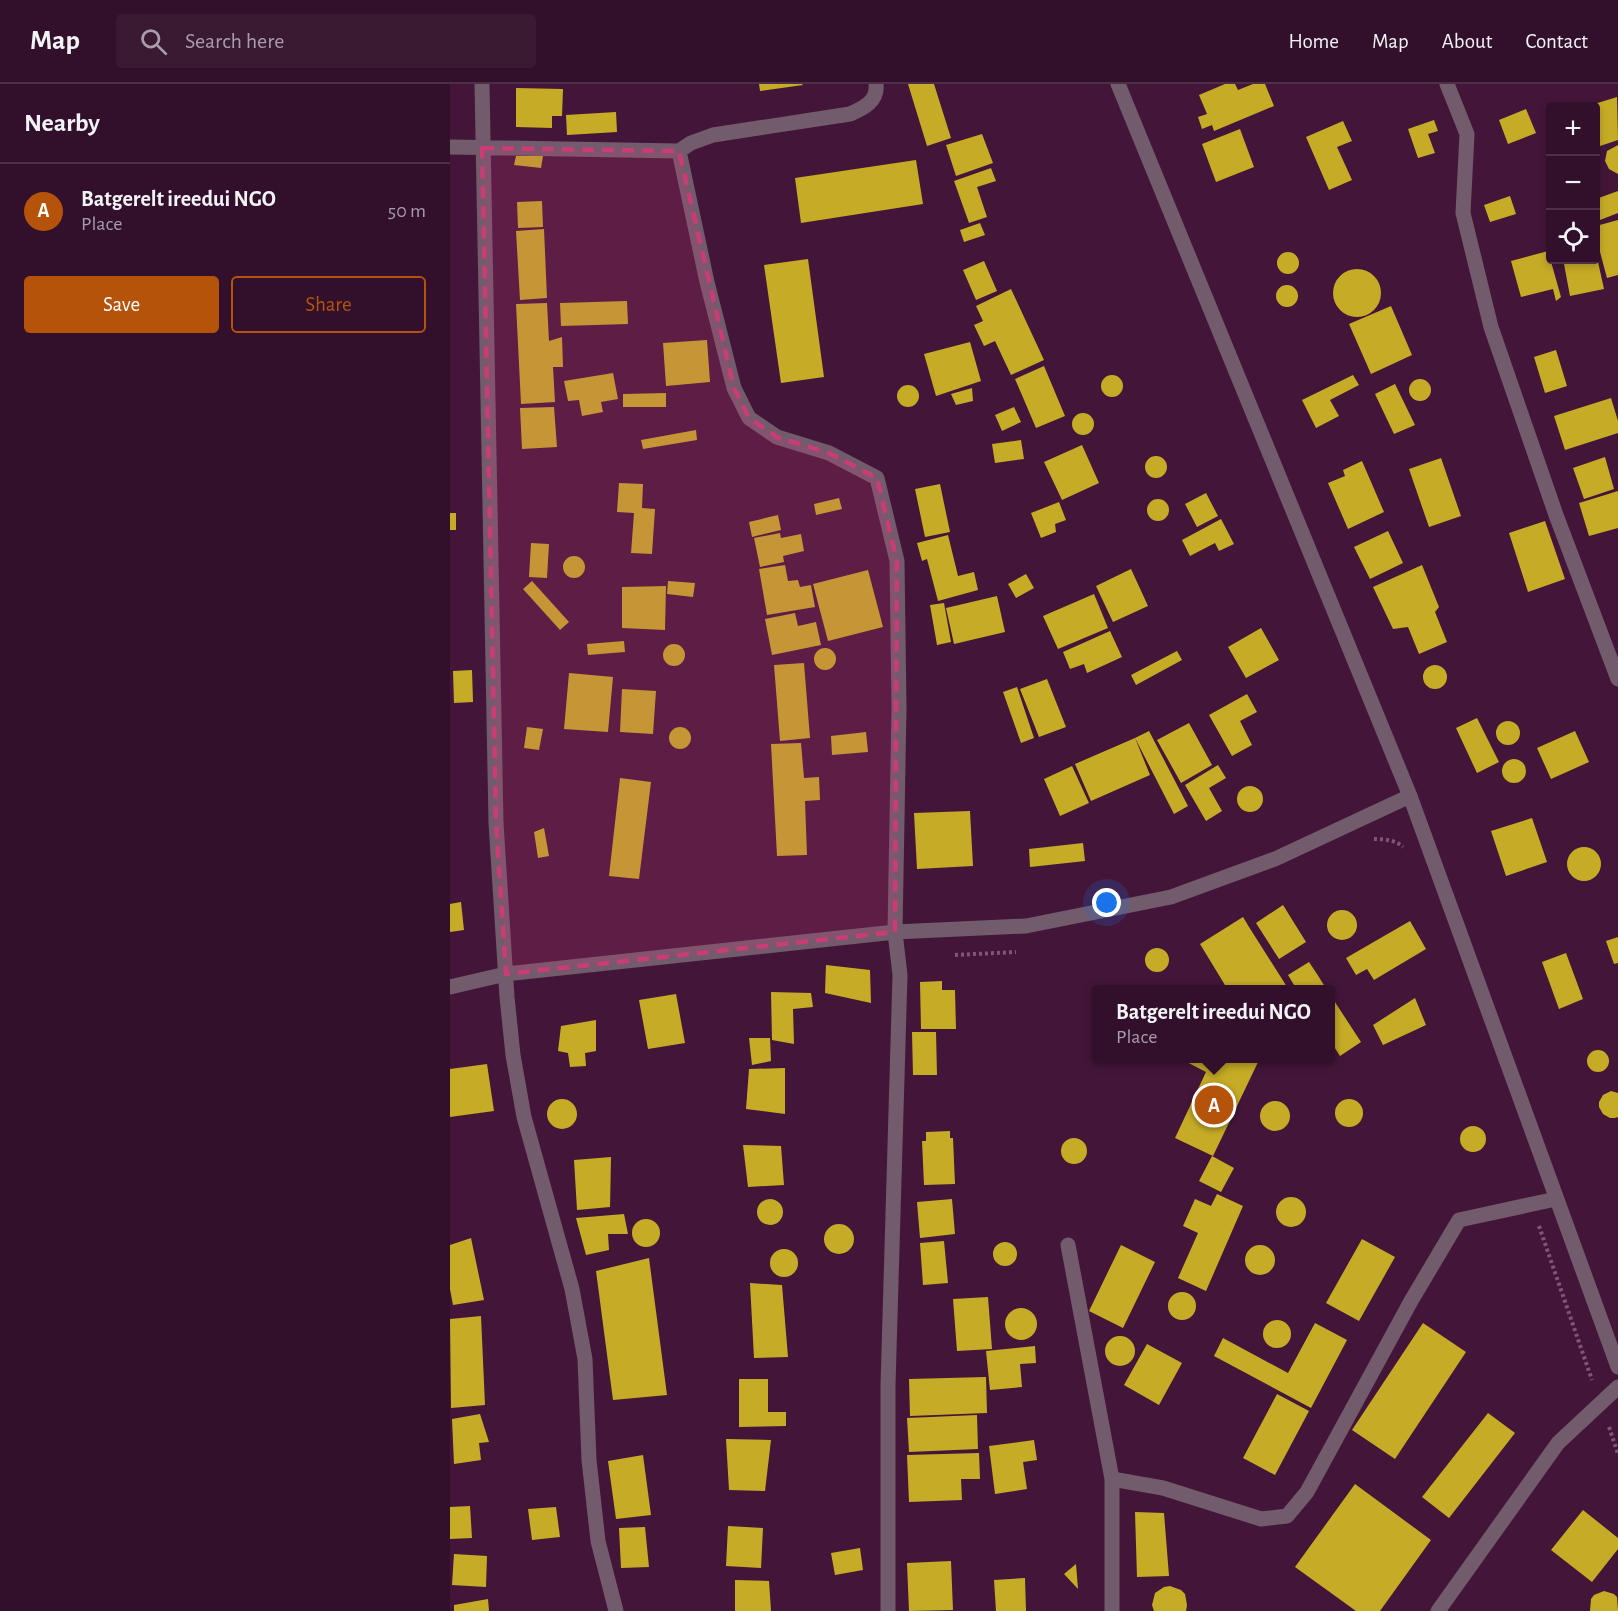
<!DOCTYPE html>
<meta charset="utf-8">
<style>
body{margin:0;font-family:"Alegreya Sans",sans-serif;background:#3a1933;color:#f1f3f6}
.controls{position:absolute;right:18px;top:18px;display:grid;overflow:hidden;border-radius:6px;box-shadow:0 3px 9px #0003}
.controls button{width:54px;height:54px;display:grid;place-items:center;padding:0;border:0;border-bottom:2px solid #4d3047;background:#32102b;color:#f1f3f6;font:30px sans-serif}
.you{position:absolute;left:657px;top:819px;width:21px;height:21px;margin:-15px;border:4px solid #fff;border-radius:50%;background:#1a73e8;box-shadow:0 0 0 9px #1a73e833}
.badge{display:grid;place-items:center;width:39px;height:39px;border-radius:50%;background:#b45309;color:#fff;font-size:20px;font-weight:700}
.pin{position:absolute;translate:-50% -50%;border:3px solid #fff;box-shadow:0 2px 6px #0006}
.popup{position:absolute;left:642px;top:901px;width:243px;height:78px;box-sizing:border-box;display:grid;place-content:center;border-radius:6px;background:#32102b;filter:drop-shadow(0 2px 4px #0005);font-size:20px;white-space:nowrap;color:#a89da9}
.popup b{font-size:22px;color:#f1f3f6}
.popup::after{content:'';position:absolute;left:50%;top:100%;margin-left:-12px;border:12px solid transparent;border-top-color:#32102b}
.list{margin:0;padding:0;list-style:none}
h2{display:flex;justify-content:space-between;align-items:center;height:78px;margin:0;padding:0 24px;font-size:26px}
h2 small{font-size:20px;font-weight:400;color:#a89da9}
.list li{display:grid;grid-template-columns:39px 1fr auto;gap:18px;align-items:center;box-sizing:border-box;height:96px;padding:0 24px;border-top:2px solid #4d3047}
.list b{display:block;font-size:22px;white-space:nowrap}
.list p{margin:0;font-size:20px;white-space:nowrap;color:#a89da9}
.list em{font-size:20px;font-style:normal;color:#a89da9}
.actions{display:flex;gap:12px;padding:18px 24px}
.actions a{flex:1;padding:14px 0;border:2px solid #b45309;border-radius:6px;text-align:center;font-size:21px;color:#b45309}
.actions .main{background:#b45309;color:#fff}
.icon{flex:none;width:33px;height:33px;fill:none;stroke:currentColor;stroke-width:2;stroke-linecap:round;stroke-linejoin:round}
.map{position:relative;flex:none;width:1168px;height:1527px;overflow:hidden}
header{display:flex;align-items:center;gap:36px;box-sizing:border-box;height:84px;padding:0 30px;background:#32102b;border-bottom:2px solid #4d3047}
header strong{font-size:28px}
nav{display:flex;gap:33px;margin-inline-start:auto;font-size:21px}
.search{width:420px;height:54px;background:#3a1933;display:flex;align-items:center;gap:15px;box-sizing:border-box;padding:0 21px;border-radius:6px;color:#a89da9;font-size:22px}
main{display:flex}
aside{flex:1;background:#32102b}
.map>svg:first-child{display:block}
.building{fill:#c6ac26}
.lines{fill:none;stroke-linecap:round;stroke-linejoin:round}
.path{stroke:#7f5775;stroke-width:4;stroke-dasharray:3 3;stroke-linecap:butt}
.street{stroke:#725b6b;stroke-width:15}
.marked{fill:#ca3c76;fill-opacity:0.2;stroke:#ca3c76;stroke-width:4.5;stroke-dasharray:12 8;stroke-linejoin:round}
</style>
<header>
<strong>Map</strong>
<div class="search"><svg class="icon" aria-label="search" viewBox="0 0 24 24"><circle cx="10" cy="10" r="6"/><path d="M15 15l6 6"/></svg>Search here</div>
<nav><a>Home</a><a>Map</a><a>About</a><a>Contact</a></nav>
</header>
<main>
<aside>
<h2>Nearby<small></small></h2>
<ul class="list">
<li><span class="badge">A</span><div><b>Batgerelt ireedui NGO</b><p>Place</p></div><em>50 m</em></li>
</ul>
<div class="actions"><a class="main">Save</a><a>Share</a></div>
</aside>
<div class="map">
<svg width="1168" height="1527" viewBox="0 0 1168 1527">
<rect width="100%" height="100%" fill="#431639"/>
<path class="building" d="M309,0H352L353,1L310,7Z
M458,0H484L501,54L477,62Z
M775,0H785L788,6L803,0H815L824,22L764,47L762,41L752,45L748,33L757,30L749,11Z
M66,4L113,5L112,32H102V44L66,43Z
M1167,13L1168,56L1147,63L1146,22H1138Z
M1076,25L1086,49L1058,60L1049,36Z
M166,28L167,48L117,51L116,31Z
M984,36L988,47L978,50L985,69L968,74L958,45Z
M893,37L902,57L887,63L902,96L879,106L856,53Z
M790,45L804,83L766,98L752,60Z
M532,50L543,79L506,92L496,61Z
M1168,61V90L1159,85L1155,77L1157,67Z
M66,72H93L91,84L64,81Z
M466,76L473,120L351,139L345,94Z
M541,84L546,97L527,103L537,133L519,139L504,97Z
M1168,107V129L1150,136L1146,125V115Z
M1060,112L1066,130L1040,138L1034,121Z
M92,117L93,143L68,144L67,118Z
M1168,136V191L1157,194L1146,153V142Z
M530,139L535,151L514,158L510,146Z
M94,145L97,214L70,216L66,147Z
M1098,167L1111,213L1106,217L1103,205L1071,213L1061,177Z
M827 179a11 11 0 1 1 22 0a11 11 0 1 1-22 0Z
M1146,169L1154,205L1120,212L1114,180L1129,176H1146Z
M358,175L374,293L331,299L314,181Z
M534,177L547,207L526,216L513,186Z
M883 209a24 24 0 1 1 48 0a24 24 0 1 1-48 0Z
M826 212a11 11 0 1 1 22 0a11 11 0 1 1-22 0Z
M561,205L594,276L561,291L545,257L534,262L524,241L533,237L526,222Z
M177,217L178,240L111,242L110,219Z
M97,219L99,257L112,253L113,283H103L105,318L71,320L66,220Z
M941,222L962,271L921,290L899,240Z
M257,256L260,298L216,302L213,259Z
M520,258L531,297L486,312L474,270Z
M1106,266L1117,302L1095,309L1084,273Z
M594,282L615,332L586,344L565,295Z
M163,289L168,315L151,318L153,328L132,332L129,316L118,317L114,297Z
M651 302a11 11 0 1 1 22 0a11 11 0 1 1-22 0Z
M903,291L909,301L880,316L889,332L866,344L852,316Z
M959 306a11 11 0 1 1 22 0a11 11 0 1 1-22 0Z
M945,300L965,341L944,350L925,310Z
M447 312a11 11 0 1 1 22 0a11 11 0 1 1-22 0Z
M522,304L523,317L506,321L501,310Z
M216,309V323H173V310Z
M1161,314L1168,337V349L1115,366L1104,332Z
M104,323L107,363L72,365L70,324Z
M564,323L571,338L552,347L545,331Z
M622 340a11 11 0 1 1 22 0a11 11 0 1 1-22 0Z
M246,346L247,356L193,365L191,356Z
M571,356L574,375L545,379L542,360Z
M632,361L649,399L612,416L594,378Z
M695 383a11 11 0 1 1 22 0a11 11 0 1 1-22 0Z
M1155,373L1164,405L1134,415L1123,384Z
M991,374L1011,432L979,443L959,385Z
M912,377L934,428L898,445L878,399L895,392L893,386Z
M169,399L193,400L192,424L205,425L202,470L181,469L184,429L167,428Z
M490,400L500,448L475,453L465,405Z
M1168,407V444L1139,452L1129,419Z
M756,409L768,432L747,443L735,420Z
M389,414L392,425L366,431L364,420Z
M697 426a11 11 0 1 1 22 0a11 11 0 1 1-22 0Z
M609,418L616,436L605,440L606,448L591,454L581,429Z
M0,429H6V446H0Z
M328,431L331,446L302,453L299,438Z
M771,435L784,460L769,467L765,459L740,472L732,456Z
M1095,437L1115,495L1078,508L1059,449Z
M938,447L953,479L920,495L904,463Z
M330,449L331,454L351,450L354,467L333,472L334,478L310,483L304,454Z
M498,451L508,492L524,488L528,506L488,517L477,475L472,477L467,459Z
M81,459L99,460L97,494L79,493Z
M113 483a11 11 0 1 1 22 0a11 11 0 1 1-22 0Z
M335,481L338,497L348,496L350,503L361,501L365,523L317,531L309,485Z
M972,481L989,523L985,528L997,558L969,570L958,543L943,545L923,503Z
M681,485L698,522L663,538L646,502Z
M418,486L433,543L378,557L363,500Z
M576,490L584,504L566,514L558,500Z
M82,497L119,538L110,546L73,505Z
M218,497L245,499L243,513L217,510Z
M216,502L215,546L172,544V503Z
M644,510L658,544L608,565L593,532Z
M547,512L555,548L504,560L496,524Z
M494,519L501,558L487,561L480,521Z
M345,529L348,542L366,538L371,561L322,571L315,535Z
M811,544L829,576L796,594L778,563Z
M660,547L672,573L637,589L634,580L620,585L613,568Z
M174,557L175,568L138,571L137,560Z
M213 571a11 11 0 1 1 22 0a11 11 0 1 1-22 0Z
M364 575a11 11 0 1 1 22 0a11 11 0 1 1-22 0Z
M727,567L732,576L686,601L681,591Z
M354,579L360,654L330,657L324,581Z
M973 593a12 12 0 1 1 24 0a12 12 0 1 1-24 0Z
M22,586L23,618L4,619L3,587Z
M119,589L163,593L158,648L114,645Z
M597,595L616,643L589,653L570,605Z
M567,603L584,654L571,659L553,608Z
M172,605L206,607L203,650L170,648Z
M797,610L807,628L790,637L802,661L782,672L759,631Z
M1027,634L1049,678L1027,689L1006,644Z
M1046 649a12 12 0 1 1 24 0a12 12 0 1 1-24 0Z
M739,639L762,681L731,699L707,656Z
M219 654a11 11 0 1 1 22 0a11 11 0 1 1-22 0Z
M77,643L93,645L89,666L74,664Z
M699,647L738,722L724,730L685,654Z
M1125,647L1139,678L1101,695L1087,664Z
M416,648L418,668L382,671L381,652Z
M685,654L700,691L641,717L625,680Z
M351,659L354,694L369,693L370,716L355,717L357,771L327,772L321,660Z
M1052 687a12 12 0 1 1 24 0a12 12 0 1 1-24 0Z
M768,681L776,694L759,704L772,727L756,737L735,701Z
M622,682L639,719L610,732L594,695Z
M170,694L201,698L189,795L159,792Z
M787 715a13 13 0 1 1 26 0a13 13 0 1 1-26 0Z
M520,727L523,782L467,785L464,729Z
M1082,734L1097,778L1056,792L1041,747Z
M94,744L99,772L88,774L84,748Z
M633,759L635,777L580,783L579,765Z
M1117 780a17 17 0 1 1 34 0a17 17 0 1 1-34 0Z
M11,818L14,846L0,848V820Z
M833,821L856,858L829,875L806,839Z
M877 841a15 15 0 1 1 30 0a15 15 0 1 1-30 0Z
M793,833L799,843L839,906H778L750,860Z
M960,837L976,865L924,896L917,885L906,891L896,874Z
M1168,853V879L1164,880L1156,857Z
M695 876a12 12 0 1 1 24 0a12 12 0 1 1-24 0Z
M1116,869L1133,915L1109,925L1092,878Z
M859,878L867,890L877,906H847L838,891Z
M376,881L420,886L421,919L375,909Z
M492,897V906H505L506,945H471L470,898Z
M321,908L361,909L363,923L343,925L344,960L322,956Z
M226,910L235,959L198,965L189,916Z
M881,912L911,958L890,972L881,958Z
M965,914L976,941L933,961L923,941Z
M146,936V967L135,969L136,982L120,983L118,969L108,967L111,942Z
M462,948H486L487,991H463Z
M299,954H320L321,977L302,981Z
M1137 977a11 11 0 1 1 22 0a11 11 0 1 1-22 0Z
M729,974H810L763,1072L725,1054L756,988Z
M37,980L44,1027L0,1033V985Z
M335,984V1030L296,1025L299,985Z
M1161,1007L1168,1009V1033L1165,1034H1160L1153,1030L1149,1023V1018L1153,1011Z
M885 1029a14 14 0 1 1 28 0a14 14 0 1 1-28 0Z
M97 1030a15 15 0 1 1 30 0a15 15 0 1 1-30 0Z
M810 1032a15 15 0 1 1 30 0a15 15 0 1 1-30 0Z
M1010 1055a13 13 0 1 1 26 0a13 13 0 1 1-26 0Z
M500,1047V1054H503L505,1100L474,1101L472,1057H476V1048Z
M611 1067a13 13 0 1 1 26 0a13 13 0 1 1-26 0Z
M293,1061L331,1062L334,1101L298,1103Z
M762,1072L784,1084L771,1108L749,1097Z
M161,1073L160,1123L127,1126L124,1076Z
M767,1110L793,1122L756,1207L728,1194L748,1149L733,1142L745,1115L761,1122Z
M826 1128a15 15 0 1 1 30 0a15 15 0 1 1-30 0Z
M307 1128a13 13 0 1 1 26 0a13 13 0 1 1-26 0Z
M502,1115L505,1150L470,1154L467,1118Z
M174,1130L178,1150H158L159,1166L136,1171L126,1134Z
M182 1149a14 14 0 1 1 28 0a14 14 0 1 1-28 0Z
M374 1155a15 15 0 1 1 30 0a15 15 0 1 1-30 0Z
M21,1154L34,1216L3,1221L0,1205V1161Z
M912,1155L945,1173L909,1237L876,1219Z
M494,1157L498,1199L473,1201L470,1159Z
M543 1170a12 12 0 1 1 24 0a12 12 0 1 1-24 0Z
M671,1161L705,1178L673,1244L639,1227Z
M795 1176a15 15 0 1 1 30 0a15 15 0 1 1-30 0Z
M320 1179a14 14 0 1 1 28 0a14 14 0 1 1-28 0Z
M199,1174L217,1311L163,1316L146,1187Z
M300,1199L332,1201L338,1273L304,1274Z
M718 1222a14 14 0 1 1 28 0a14 14 0 1 1-28 0Z
M538,1213L542,1265L507,1267L503,1215Z
M555 1240a16 16 0 1 1 32 0a16 16 0 1 1-32 0Z
M31,1232L35,1321L1,1324L0,1235Z
M813 1250a14 14 0 1 1 28 0a14 14 0 1 1-28 0Z
M865,1239L897,1256L861,1324L764,1272L773,1254L838,1289Z
M973,1239L1016,1268L945,1375L902,1346Z
M655 1267a15 15 0 1 1 30 0a15 15 0 1 1-30 0Z
M697,1260L732,1279L709,1321L674,1301Z
M585,1262L586,1279L570,1280L572,1303L540,1306L536,1267Z
M536,1293L537,1329L460,1332L459,1295Z
M289,1295H318V1328H336V1342L289,1343Z
M827,1310L859,1327L825,1391L793,1374Z
M1038,1329L1065,1349L999,1434L972,1413Z
M30,1330L39,1358L29,1359L31,1376L4,1380L2,1335Z
M527,1331L528,1365L459,1368L457,1334Z
M276,1355L321,1356L315,1407L279,1406Z
M584,1356L587,1376L573,1378L577,1405L545,1410L539,1362Z
M529,1369L530,1395H511L512,1416L459,1418L457,1371Z
M193,1371L201,1431L166,1435L158,1377Z
M905,1400L981,1456L930,1527H906L845,1483Z
M20,1422L22,1454L0,1455V1423Z
M106,1423L110,1453L82,1456L78,1425Z
M1133,1426L1168,1454V1465L1142,1498L1101,1466Z
M685,1428L714,1429L719,1492L687,1493Z
M278,1442L313,1444L311,1484L276,1482Z
M195,1443L199,1483L171,1484L169,1444Z
M410,1464L413,1486L385,1491L381,1469Z
M4,1470L37,1472L36,1503L2,1501Z
M501,1477L503,1526L459,1527L457,1479Z
M626,1480L628,1505L614,1490Z
M575,1494L576,1527H546L544,1496Z
M285,1496L319,1497L321,1527H285Z
M720,1502L731,1506L735,1510L737,1521L736,1527H704L702,1521L705,1509L714,1503Z
M1154,1507L1164,1510L1167,1513L1168,1527H1140L1141,1515L1144,1511Z
M38,1515L39,1527H4V1521Z"/>
<g class="lines">
<path class="path" d="M924,755C934,755 946,756 953,763
M505,871L566,868
M1089,1142L1142,1296
M1159,1343L1168,1370"/>
<path class="street" d="M32,0L46,739L57,913L63,971L74,1033L122,1205L135,1275L139,1376L148,1457L166,1527
M668,0L960,712L1168,1283
M997,0L1017,50L1013,129L1041,243L1106,431L1168,595
M0,63L229,67L241,59L263,51L400,30C414,24 428,17 426,0
M229,67L257,198L284,304L299,334L327,353L379,369L427,394L447,477L449,623L445,848L450,891L438,1301V1527
M0,903L56,890L445,848L576,842L721,813L825,775L960,712
M618,1161L662,1395V1527
M662,1395L713,1404L811,1435L837,1432L857,1408L961,1217L1009,1136L1106,1115
M988,1527L1108,1359L1168,1303"/>
</g>
<path class="marked" d="M32,64L229,67L284,304L299,334L327,353L379,369L427,394L447,477L445,848L56,890L46,739Z"/>
</svg>
<div class="controls">
<button>+</button>
<button>−</button>
<button><svg class="icon" aria-label="locate" viewBox="0 0 24 24"><circle cx="12" cy="12" r="6"/><path d="M12 2v4M12 18v4M2 12h4M18 12h4"/></svg></button>
</div>
<div class="you"></div>
<div class="pin badge" style="left:764px;top:1021px">A</div>
<div class="popup"><b>Batgerelt ireedui NGO</b>Place</div>
</div>
</main>
